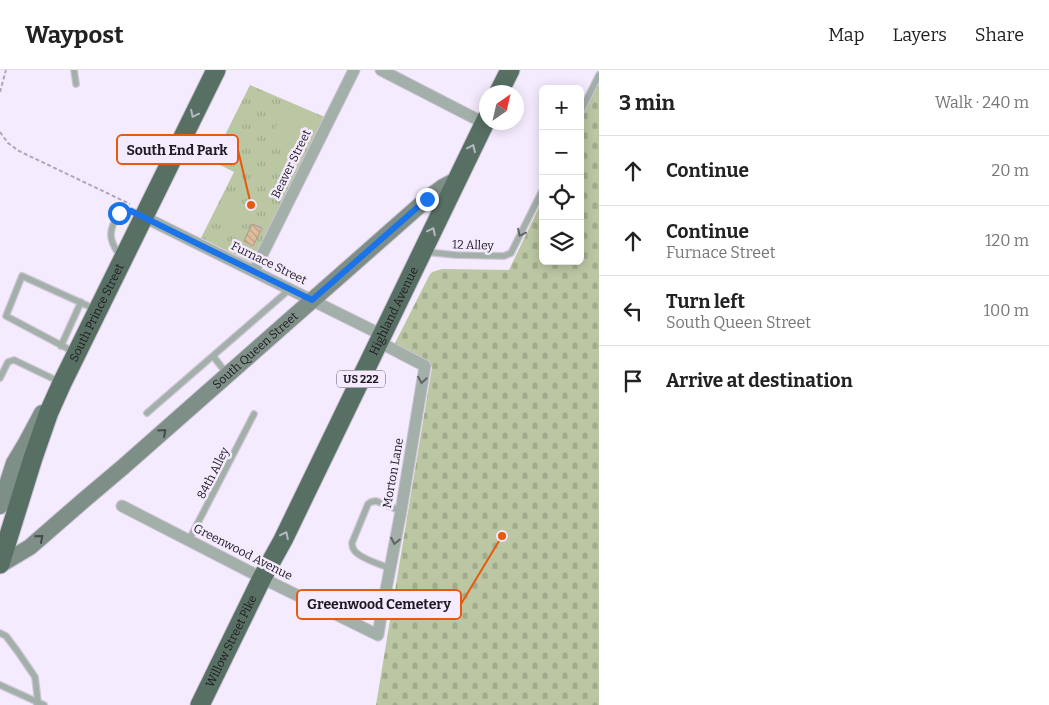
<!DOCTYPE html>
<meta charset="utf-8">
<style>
body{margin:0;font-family:Bitter,serif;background:#f2f2f2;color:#222}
.controls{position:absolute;right:15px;top:15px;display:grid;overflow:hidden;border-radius:8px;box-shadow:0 2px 12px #0003}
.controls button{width:45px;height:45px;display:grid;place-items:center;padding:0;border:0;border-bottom:1px solid #e0e0e0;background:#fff;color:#222;font:25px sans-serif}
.compass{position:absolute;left:479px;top:15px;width:45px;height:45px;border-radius:50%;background:#fff;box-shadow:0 2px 12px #0003;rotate:34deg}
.stop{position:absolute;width:15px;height:15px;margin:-11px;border:4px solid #1a73e8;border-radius:50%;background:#fff}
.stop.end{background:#1a73e8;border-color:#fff;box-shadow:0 1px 5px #0008}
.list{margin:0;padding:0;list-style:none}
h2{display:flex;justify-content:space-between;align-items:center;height:65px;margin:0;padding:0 20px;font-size:21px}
h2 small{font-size:16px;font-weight:400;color:#767676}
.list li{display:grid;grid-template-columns:32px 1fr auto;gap:15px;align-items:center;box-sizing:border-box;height:70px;padding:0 20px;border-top:1px solid #e0e0e0}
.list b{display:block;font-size:19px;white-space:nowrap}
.list p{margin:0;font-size:16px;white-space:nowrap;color:#767676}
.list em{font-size:16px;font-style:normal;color:#767676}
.icon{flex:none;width:28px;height:28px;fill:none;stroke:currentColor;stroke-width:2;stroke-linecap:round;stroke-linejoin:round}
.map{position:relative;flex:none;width:599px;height:635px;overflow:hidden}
header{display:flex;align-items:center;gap:30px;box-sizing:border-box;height:70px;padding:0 25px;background:#fff;border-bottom:1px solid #e0e0e0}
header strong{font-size:24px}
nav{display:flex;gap:28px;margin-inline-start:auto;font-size:18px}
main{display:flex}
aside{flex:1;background:#fff}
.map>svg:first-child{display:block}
.grass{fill:url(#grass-tufts)}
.cemetery{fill:url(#cemetery-stones)}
.pitch{fill:#bbc6a3}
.building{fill:url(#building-back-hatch);stroke:#ad9987}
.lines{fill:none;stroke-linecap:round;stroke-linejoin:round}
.service-casing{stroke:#cec5d6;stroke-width:8}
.minor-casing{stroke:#cec5d6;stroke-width:13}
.secondary-casing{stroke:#cec5d6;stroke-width:18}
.trunk-casing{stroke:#cec5d6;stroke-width:21}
.path{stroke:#afa7b7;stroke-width:2;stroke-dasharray:4 2.5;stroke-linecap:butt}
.service{stroke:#a3afa9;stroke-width:5.5}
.minor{stroke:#a3afa9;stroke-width:11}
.secondary{stroke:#7e8f87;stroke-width:16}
.trunk{stroke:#587064;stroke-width:19}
.oneway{stroke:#b6bac0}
.oneway2{stroke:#606466}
.oneway3{stroke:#44494a}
.route{stroke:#1a73e8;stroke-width:6}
.labels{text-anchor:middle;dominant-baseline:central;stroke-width:5;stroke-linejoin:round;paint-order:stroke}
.shield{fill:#f5ebfe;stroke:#5e5964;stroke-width:1}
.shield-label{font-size:11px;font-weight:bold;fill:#1e1a22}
.street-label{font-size:12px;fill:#1e1a22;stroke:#f5ebfe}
.leader{fill:none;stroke:#e8590c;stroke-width:2}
.callout-dot{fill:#e8590c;stroke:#f5ebfe;stroke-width:2}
.callout{fill:#f5ebfe;stroke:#e8590c;stroke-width:2}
.callout-label{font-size:14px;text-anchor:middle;font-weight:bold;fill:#1e1a22}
</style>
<header>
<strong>Waypost</strong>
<nav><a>Map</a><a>Layers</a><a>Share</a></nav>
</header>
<main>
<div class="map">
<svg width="599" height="635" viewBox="0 0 599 635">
<defs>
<pattern id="grass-tufts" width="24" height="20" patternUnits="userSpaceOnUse" patternTransform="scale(1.25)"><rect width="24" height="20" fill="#bbc6a3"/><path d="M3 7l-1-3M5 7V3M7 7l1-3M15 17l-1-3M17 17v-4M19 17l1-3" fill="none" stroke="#a0aa8c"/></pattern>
<pattern id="cemetery-stones" width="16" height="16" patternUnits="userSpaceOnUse" patternTransform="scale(1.25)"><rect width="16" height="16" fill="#bbc6a3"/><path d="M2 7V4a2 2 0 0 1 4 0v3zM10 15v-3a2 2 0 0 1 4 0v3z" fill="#a0aa8c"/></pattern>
<pattern id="building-back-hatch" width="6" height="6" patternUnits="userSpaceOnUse" patternTransform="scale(1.25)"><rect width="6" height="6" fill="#debc9c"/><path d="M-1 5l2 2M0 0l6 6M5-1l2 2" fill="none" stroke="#bea186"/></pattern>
</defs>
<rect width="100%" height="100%" fill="#f5ebfe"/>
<path class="grass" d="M250,15L327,48L254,194L201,168L234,102L212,91Z"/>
<path class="cemetery" d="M599,10V635H376L432,297L394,275L429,206L432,202L442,199L509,200L543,129V191H580V49Z"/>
<path class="pitch" d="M288,33L321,48L303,84L270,68Z
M226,123L243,132L232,155L215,146Z"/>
<path class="building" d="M252,154L262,158L253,176L244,171Z"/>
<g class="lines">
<g class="service-casing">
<path id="service" d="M74,0L76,14
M580,43L599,5
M425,182L456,185L504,186L511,183L543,119
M121,187C108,170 108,161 119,143L131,141L142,146
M61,276L81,232
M74,282L6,246L22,206L95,239
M213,286L227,304
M0,308L8,292L14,290L60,312
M147,343L290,219
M189,470L254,344
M390,498C381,495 359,488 354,480C352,477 352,476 352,473L368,434L371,432L376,431L401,441
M0,563L6,566L18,582L35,607L38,632L37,635
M0,615L44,635"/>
</g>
<g class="minor-casing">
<path id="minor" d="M381,0L484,53
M144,147L382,265
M254,201L354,0
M122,436L262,508L378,565L381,546L401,441L425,296L379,272"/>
</g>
<g class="secondary-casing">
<g id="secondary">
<path d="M0,436L14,393L26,373L42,343"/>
<path id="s1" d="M0,495L30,477L84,430L123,397L427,129L443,117L458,109"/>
</g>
</g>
<g class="trunk-casing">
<g id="trunk">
<path d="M499,22L510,0"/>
<path id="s2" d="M0,494L33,388L49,342L62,313L216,0"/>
<path id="s3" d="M200,635L262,508L283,470L487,48"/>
</g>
</g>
<path class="path" d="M0,22L6,0
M0,62L8,73L19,81L130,134
M257,156L263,159"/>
<use href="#service" class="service"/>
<use href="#minor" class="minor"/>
<use href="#secondary" class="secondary"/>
<use href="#trunk" class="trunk"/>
</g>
<defs><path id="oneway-chevron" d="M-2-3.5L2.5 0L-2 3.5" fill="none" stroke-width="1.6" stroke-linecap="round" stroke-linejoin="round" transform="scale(1.25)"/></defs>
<g class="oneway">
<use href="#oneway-chevron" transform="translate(194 44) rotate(116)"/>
<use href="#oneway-chevron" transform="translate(472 78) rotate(-65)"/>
<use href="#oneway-chevron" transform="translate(432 161) rotate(-64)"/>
<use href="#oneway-chevron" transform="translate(285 465) rotate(-64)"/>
</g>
<g class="oneway2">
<use href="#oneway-chevron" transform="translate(521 163) rotate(116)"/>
<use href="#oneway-chevron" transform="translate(422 310) rotate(99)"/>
<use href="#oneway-chevron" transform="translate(395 471) rotate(101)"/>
</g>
<g class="oneway3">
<use href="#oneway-chevron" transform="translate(163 362) rotate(-42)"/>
<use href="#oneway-chevron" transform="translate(40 468) rotate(-41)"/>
</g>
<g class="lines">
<path class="route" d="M119,143L131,141L312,230L427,129"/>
</g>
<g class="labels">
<rect class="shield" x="337" y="300.5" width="48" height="17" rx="4"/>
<g class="shield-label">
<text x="361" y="309">US 222</text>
</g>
<g class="street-label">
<text transform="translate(291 94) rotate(-64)">Beaver Street</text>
<text transform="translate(473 175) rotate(2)">12 Alley</text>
<text transform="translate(269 193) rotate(26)">Furnace Street</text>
<text stroke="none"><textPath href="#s3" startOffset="439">Highland Avenue</textPath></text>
<text stroke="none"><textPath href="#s2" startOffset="270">South Prince Street</textPath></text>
<text stroke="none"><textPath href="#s1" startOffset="334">South Queen Street</textPath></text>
<text transform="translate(213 403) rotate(-63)">84th Alley</text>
<text transform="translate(393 403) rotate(-80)">Morton Lane</text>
<text transform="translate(243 482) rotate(27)">Greenwood Avenue</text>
<text stroke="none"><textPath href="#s3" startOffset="71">Willow Street Pike</textPath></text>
</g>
</g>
<path class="leader" d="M251 135L238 80M502 466L461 534"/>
<g class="callout-dot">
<circle cx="251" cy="135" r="5"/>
<circle cx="502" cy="466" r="5"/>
</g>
<g class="callout">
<rect x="117" y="65" width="121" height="29" rx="5"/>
<rect x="297" y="520" width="164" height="29" rx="5"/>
</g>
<g class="callout-label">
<text x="177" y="85">South End Park</text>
<text x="379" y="539">Greenwood Cemetery</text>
</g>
</svg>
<div class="controls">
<button>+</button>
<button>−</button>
<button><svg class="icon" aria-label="locate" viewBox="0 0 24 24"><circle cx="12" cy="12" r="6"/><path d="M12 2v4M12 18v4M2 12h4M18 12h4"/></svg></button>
<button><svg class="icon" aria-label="layers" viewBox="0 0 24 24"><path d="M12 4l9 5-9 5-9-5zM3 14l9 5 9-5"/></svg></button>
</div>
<svg class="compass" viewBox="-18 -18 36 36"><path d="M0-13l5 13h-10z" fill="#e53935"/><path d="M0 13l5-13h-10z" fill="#767676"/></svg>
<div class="stop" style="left:119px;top:143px"></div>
<div class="stop end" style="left:427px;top:129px"></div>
</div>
<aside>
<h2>3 min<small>Walk · 240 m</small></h2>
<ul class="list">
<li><svg class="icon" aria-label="ahead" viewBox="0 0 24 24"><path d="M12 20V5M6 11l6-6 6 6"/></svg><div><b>Continue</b></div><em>20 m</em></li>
<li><svg class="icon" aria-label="ahead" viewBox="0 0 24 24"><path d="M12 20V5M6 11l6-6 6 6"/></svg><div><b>Continue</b><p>Furnace Street</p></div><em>120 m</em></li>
<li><svg class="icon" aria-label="left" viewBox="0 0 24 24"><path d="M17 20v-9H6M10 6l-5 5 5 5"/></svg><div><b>Turn left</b><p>South Queen Street</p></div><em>100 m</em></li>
<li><svg class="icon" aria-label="arrive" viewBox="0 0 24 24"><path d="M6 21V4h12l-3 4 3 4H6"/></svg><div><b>Arrive at destination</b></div></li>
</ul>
</aside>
</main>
